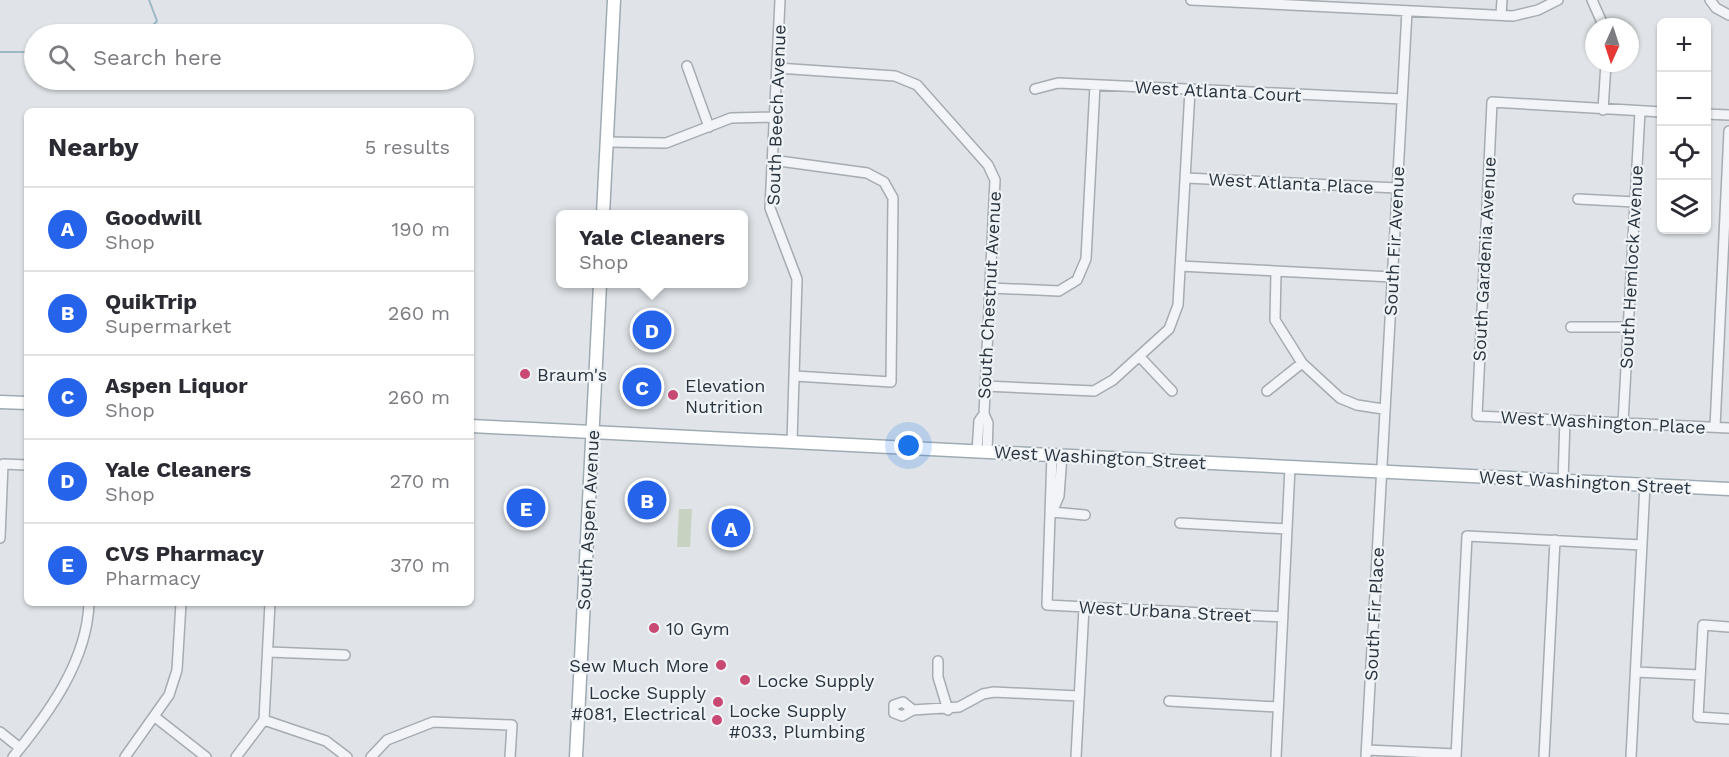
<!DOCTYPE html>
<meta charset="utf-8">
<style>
body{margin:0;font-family:"Work Sans",sans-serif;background:#f2f2f3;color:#2b2b33}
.controls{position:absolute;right:18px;top:18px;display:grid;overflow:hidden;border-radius:9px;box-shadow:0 2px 4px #0004}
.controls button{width:54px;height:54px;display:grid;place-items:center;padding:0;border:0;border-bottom:2px solid #e1e1e2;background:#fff;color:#2b2b33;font:30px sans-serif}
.compass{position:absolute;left:1585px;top:18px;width:54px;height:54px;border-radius:50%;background:#fff;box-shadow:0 2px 4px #0004;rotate:183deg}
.you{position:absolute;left:909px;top:446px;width:21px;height:21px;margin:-15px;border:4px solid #fff;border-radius:50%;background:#1a73e8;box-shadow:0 0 0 9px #1a73e833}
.badge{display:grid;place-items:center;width:39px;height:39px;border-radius:50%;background:#2563eb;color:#fff;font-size:20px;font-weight:700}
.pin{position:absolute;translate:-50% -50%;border:3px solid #fff;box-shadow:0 2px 6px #0006}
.popup{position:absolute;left:556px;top:210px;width:192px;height:78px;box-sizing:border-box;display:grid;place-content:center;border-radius:9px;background:#fff;filter:drop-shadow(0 2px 4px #0005);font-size:20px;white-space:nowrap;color:#7c7c81}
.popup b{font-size:22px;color:#2b2b33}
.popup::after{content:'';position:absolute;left:50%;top:100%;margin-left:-12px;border:12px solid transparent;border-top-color:#fff}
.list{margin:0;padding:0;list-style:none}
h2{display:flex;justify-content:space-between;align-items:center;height:78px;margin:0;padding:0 24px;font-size:26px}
h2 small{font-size:20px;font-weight:400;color:#7c7c81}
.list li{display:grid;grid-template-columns:39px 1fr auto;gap:18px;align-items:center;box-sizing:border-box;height:84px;padding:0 24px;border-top:2px solid #e1e1e2}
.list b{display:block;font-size:22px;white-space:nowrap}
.list p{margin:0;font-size:20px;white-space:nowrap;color:#7c7c81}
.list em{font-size:20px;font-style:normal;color:#7c7c81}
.icon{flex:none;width:33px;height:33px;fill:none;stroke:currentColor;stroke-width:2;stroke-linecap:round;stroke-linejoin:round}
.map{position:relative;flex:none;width:1729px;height:757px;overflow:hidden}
.search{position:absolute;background:#fff;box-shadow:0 2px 4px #0004;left:24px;top:24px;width:450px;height:66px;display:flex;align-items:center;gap:15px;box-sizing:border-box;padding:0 21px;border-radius:33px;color:#7c7c81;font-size:22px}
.panel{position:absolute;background:#fff;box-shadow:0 2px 4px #0004;left:24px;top:108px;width:450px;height:498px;border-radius:9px}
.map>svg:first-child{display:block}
.green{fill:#c8d2c1}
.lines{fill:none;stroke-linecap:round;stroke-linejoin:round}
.stream{stroke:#9cb8c7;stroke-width:2}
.minor-casing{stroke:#a5acb2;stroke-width:12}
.major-casing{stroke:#9fabb3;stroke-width:15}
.minor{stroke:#f2f4f7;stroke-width:9}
.major{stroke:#fff;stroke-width:12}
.poi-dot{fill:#c84971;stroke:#eff3f6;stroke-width:2}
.labels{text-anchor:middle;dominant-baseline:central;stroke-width:4.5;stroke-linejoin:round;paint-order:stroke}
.street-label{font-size:18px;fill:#29343f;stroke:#eff3f6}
.poi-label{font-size:18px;fill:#29343f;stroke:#eff3f6;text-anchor:start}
</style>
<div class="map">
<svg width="1729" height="757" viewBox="0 0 1729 757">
<rect width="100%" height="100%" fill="#e0e4e8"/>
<path class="green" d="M679,509H692L690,547H677Z"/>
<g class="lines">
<path class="stream" d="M145,34L157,21L149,0
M0,52H34"/>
<g class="minor-casing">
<path id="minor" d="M780,0L770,208L797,279L792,442
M1191,0L1513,16L1538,10L1558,0
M1592,0L1604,27
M1710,0L1716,8L1729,15
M1501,15L1502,0
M687,66L709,127
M777,68L895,76L917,85L988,165L995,180L984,414L988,423L987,452
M1035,89L1058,83L1402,99
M1603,110L1606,63
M1662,112L1492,102L1477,416L1729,428
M1706,114L1729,115
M607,142L666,143L731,118L774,117
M772,160L867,173L884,182L893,198L891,382L795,376
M1186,178L1397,188
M1578,199L1635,202
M1180,266L1392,277
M1276,272L1275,320L1302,363L1340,398L1357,405L1383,409
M991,288L1059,291L1077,280L1086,259L1095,85
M1571,327H1628
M1140,357L1172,391
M985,386L1094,391L1113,380L1169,329L1178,305L1190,90
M1267,391L1302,363
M1623,423L1640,111
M1715,427L1729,131
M977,451L979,421L984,414
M1052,455L1047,605L1283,617
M1563,481L1565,420
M1053,510L1059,496L1062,455
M1052,512L1085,515
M1180,523L1287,529
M0,538L3,464L27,465
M1729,627L1703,625L1698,717L1729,719
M269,652L345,655
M938,661V677L948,710
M1636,672L1700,675
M1169,701L1278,707
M913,710L903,702L894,705V713L902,716L913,710L959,707L983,694L994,692L1078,696
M155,717L206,757
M264,720L326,741L347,757
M0,732L20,748
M1367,750L1456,754
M13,757C49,713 87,661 89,603
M125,757L169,695L177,670L181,603
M236,757L264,720L270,603
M371,757L387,740L433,722L512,725L510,757
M1076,757L1084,607
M1276,757L1290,467
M1366,757L1407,11
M1456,757L1467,536L1642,545
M1544,757L1555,540
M1631,757L1645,485"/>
</g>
<g class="major-casing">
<path id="major" d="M603,214L614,0
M0,402L27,403
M471,426L1729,489
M576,757L600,284"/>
</g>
<use href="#minor" class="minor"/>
<use href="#major" class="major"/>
</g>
<g class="poi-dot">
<circle cx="525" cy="374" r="6"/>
<circle cx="673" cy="395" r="6"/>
<circle cx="654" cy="628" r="6"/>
<circle cx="721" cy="665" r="6"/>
<circle cx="745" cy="680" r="6"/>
<circle cx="718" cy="702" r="6"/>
<circle cx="717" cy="720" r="6"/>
</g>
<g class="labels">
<g class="street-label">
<text transform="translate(1218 91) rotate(3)">West Atlanta Court</text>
<text transform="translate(776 115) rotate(-88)">South Beech Avenue</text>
<text transform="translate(1291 183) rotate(3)">West Atlanta Place</text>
<text transform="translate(1394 241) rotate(-87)">South Fir Avenue</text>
<text transform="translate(1484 259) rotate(-87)">South Gardenia Avenue</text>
<text transform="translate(1631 267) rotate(-87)">South Hemlock Avenue</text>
<text transform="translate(989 295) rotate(-87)">South Chestnut Avenue</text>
<text transform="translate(1603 422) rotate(3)">West Washington Place</text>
<text transform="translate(1100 457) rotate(3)">West Washington Street</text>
<text transform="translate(1585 482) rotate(3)">West Washington Street</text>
<text transform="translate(588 520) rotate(-87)">South Aspen Avenue</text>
<text transform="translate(1165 611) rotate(3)">West Urbana Street</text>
<text transform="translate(1374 614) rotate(-87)">South Fir Place</text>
</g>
<g class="poi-label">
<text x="537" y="374">Braum's</text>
<text x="685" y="385">Elevation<tspan x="685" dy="21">Nutrition</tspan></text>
<text x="666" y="628">10 Gym</text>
<text x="709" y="665" text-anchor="end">Sew Much More</text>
<text x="757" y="680">Locke Supply</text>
<text x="706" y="692" text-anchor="end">Locke Supply<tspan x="706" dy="21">#081, Electrical</tspan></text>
<text x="729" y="710">Locke Supply<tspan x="729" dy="21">#033, Plumbing</tspan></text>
</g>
</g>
</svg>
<div class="controls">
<button>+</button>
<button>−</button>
<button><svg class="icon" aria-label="locate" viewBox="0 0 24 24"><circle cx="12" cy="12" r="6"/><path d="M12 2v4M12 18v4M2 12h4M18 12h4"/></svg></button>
<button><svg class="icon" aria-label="layers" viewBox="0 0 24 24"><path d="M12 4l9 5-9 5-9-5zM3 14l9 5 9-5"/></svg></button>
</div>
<svg class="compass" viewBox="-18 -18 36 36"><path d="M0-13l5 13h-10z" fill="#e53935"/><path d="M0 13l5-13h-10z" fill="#7c7c81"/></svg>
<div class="you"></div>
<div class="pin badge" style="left:731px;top:528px">A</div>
<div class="pin badge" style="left:647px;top:500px">B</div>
<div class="pin badge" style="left:642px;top:387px">C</div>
<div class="pin badge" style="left:652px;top:330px">D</div>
<div class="popup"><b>Yale Cleaners</b>Shop</div>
<div class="pin badge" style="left:526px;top:508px">E</div>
<div class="search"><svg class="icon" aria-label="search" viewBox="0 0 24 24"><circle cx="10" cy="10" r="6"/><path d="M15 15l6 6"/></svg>Search here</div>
<section class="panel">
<h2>Nearby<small>5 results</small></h2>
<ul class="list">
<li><span class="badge">A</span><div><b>Goodwill</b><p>Shop</p></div><em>190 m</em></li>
<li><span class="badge">B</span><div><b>QuikTrip</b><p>Supermarket</p></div><em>260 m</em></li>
<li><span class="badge">C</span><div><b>Aspen Liquor</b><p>Shop</p></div><em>260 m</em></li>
<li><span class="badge">D</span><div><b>Yale Cleaners</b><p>Shop</p></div><em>270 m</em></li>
<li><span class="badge">E</span><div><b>CVS Pharmacy</b><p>Pharmacy</p></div><em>370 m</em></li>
</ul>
</section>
</div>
